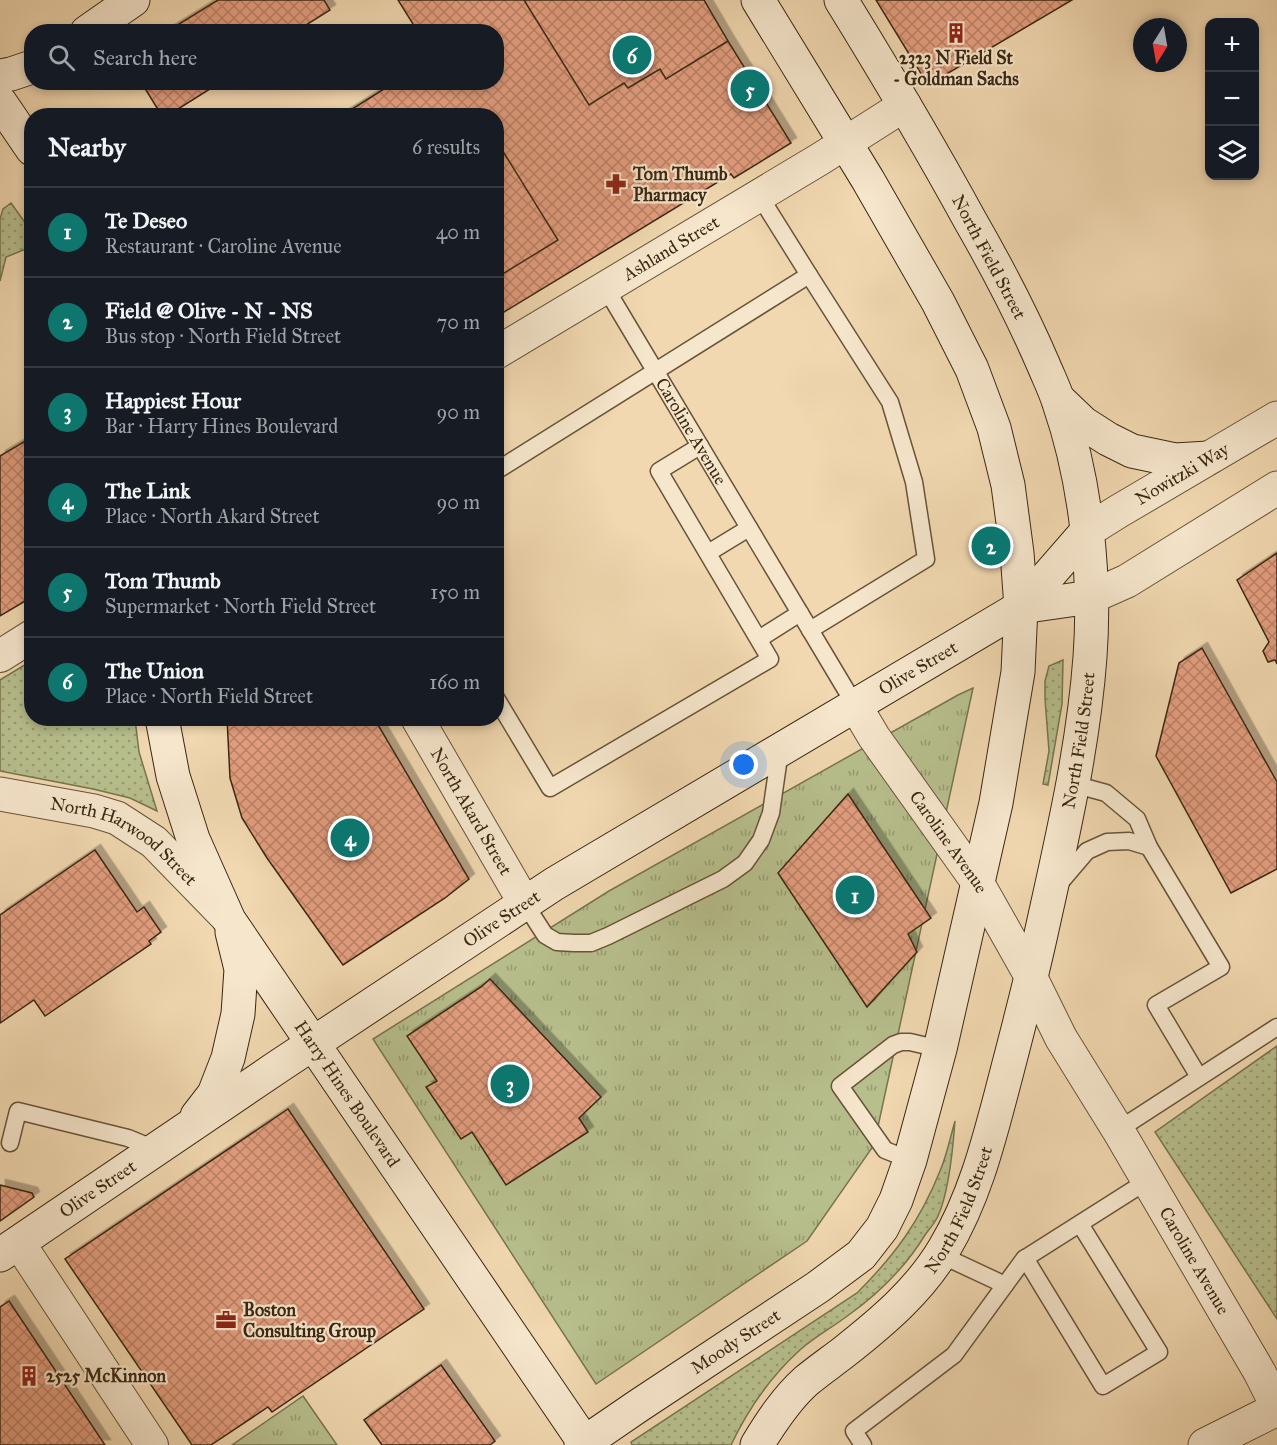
<!DOCTYPE html>
<meta charset="utf-8">
<style>
body{margin:0;font-family:"IM FELL Great Primer",serif;background:#242831;color:#f1f3f6}
.controls{position:absolute;right:18px;top:18px;display:grid;overflow:hidden;border-radius:12px;box-shadow:0 3px 9px #0003}
.controls button{width:54px;height:54px;display:grid;place-items:center;padding:0;border:0;border-bottom:2px solid #363941;background:#171b24;color:#f1f3f6;font:30px sans-serif}
.compass{position:absolute;left:1133px;top:18px;width:54px;height:54px;border-radius:50%;background:#171b24;box-shadow:0 3px 9px #0003;rotate:191deg}
.you{position:absolute;left:744px;top:765px;width:21px;height:21px;margin:-15px;border:4px solid #fff;border-radius:50%;background:#1a73e8;box-shadow:0 0 0 9px #1a73e833}
.badge{display:grid;place-items:center;width:39px;height:39px;border-radius:50%;background:#0f766e;color:#fff;font-size:20px;font-weight:700}
.pin{position:absolute;translate:-50% -50%;border:3px solid #fff;box-shadow:0 2px 6px #0006}
.list{margin:0;padding:0;list-style:none}
h2{display:flex;justify-content:space-between;align-items:center;height:78px;margin:0;padding:0 24px;font-size:26px}
h2 small{font-size:20px;font-weight:400;color:#9ea1a6}
.list li{display:grid;grid-template-columns:39px 1fr auto;gap:18px;align-items:center;box-sizing:border-box;height:90px;padding:0 24px;border-top:2px solid #363941}
.list b{display:block;font-size:22px;white-space:nowrap}
.list p{margin:0;font-size:20px;white-space:nowrap;color:#9ea1a6}
.list em{font-size:20px;font-style:normal;color:#9ea1a6}
.icon{flex:none;width:33px;height:33px;fill:none;stroke:currentColor;stroke-width:2;stroke-linecap:round;stroke-linejoin:round}
.map{position:relative;flex:none;width:1277px;height:1445px;overflow:hidden}
.search{position:absolute;background:#171b24;box-shadow:0 3px 9px #0003;left:24px;top:24px;width:480px;height:66px;display:flex;align-items:center;gap:15px;box-sizing:border-box;padding:0 21px;border-radius:24px;color:#9ea1a6;font-size:22px}
.panel{position:absolute;background:#171b24;box-shadow:0 3px 9px #0003;left:24px;top:108px;width:480px;height:618px;border-radius:24px}
.map>svg:first-child{display:block}
.grass{fill:url(#grass-dots);stroke:#787450;stroke-width:1.5}
.park{fill:url(#park-tufts);stroke:#787450;stroke-width:1.5}
.building{fill:url(#building-cross-hatch);stroke:#3a2812;stroke-width:1.5;filter:url(#shadow)}
.lines{fill:none;stroke-linecap:round;stroke-linejoin:round}
.service-casing{stroke:#68543a;stroke-width:19}
.minor-casing{stroke:#68543a;stroke-width:34}
.tertiary-casing{stroke:#68543a;stroke-width:35}
.secondary-casing{stroke:#3a2812;stroke-width:35}
.service{stroke:#f6e6cc;stroke-width:16}
.minor{stroke:#f6e6cc;stroke-width:32}
.tertiary{stroke:#f6e6cc;stroke-width:33}
.secondary{stroke:#f6e6cc;stroke-width:33}
.labels{text-anchor:middle;dominant-baseline:central;stroke-width:4.5;stroke-linejoin:round;paint-order:stroke}
.poi-label{font-size:18px;font-weight:bold;fill:#3a2812;stroke:#f6e6cc;text-anchor:start}
.street-label{font-size:18px;fill:#3a2812;stroke:#f6e6cc}
</style>
<div class="map">
<svg width="1277" height="1445" viewBox="0 0 1277 1445">
<defs>
<pattern id="grass-dots" width="8" height="8" patternUnits="userSpaceOnUse" patternTransform="scale(1.5)"><rect width="8" height="8" fill="#b7bf8d"/><path d="M2 2h.1M6 6h.1" fill="none" stroke="#969b72" stroke-width="1.8" stroke-linecap="round"/></pattern>
<pattern id="park-tufts" width="24" height="20" patternUnits="userSpaceOnUse" patternTransform="scale(1.5)"><rect width="24" height="20" fill="#b7bf8d"/><path d="M3 7l-1-3M5 7V3M7 7l1-3M15 17l-1-3M17 17v-4M19 17l1-3" fill="none" stroke="#969b72"/></pattern>
<pattern id="building-cross-hatch" width="8" height="8" patternUnits="userSpaceOnUse" patternTransform="scale(1.5)"><rect width="8" height="8" fill="#e49e7f"/><path d="M0 0l8 8M0 8l8-8" fill="none" stroke="#ba8167"/></pattern>
<filter id="shadow"><feDropShadow dx="5.5" dy="-5.5" stdDeviation="0" flood-color="#0004"/></filter>
</defs>
<rect width="100%" height="100%" fill="#f1d8b0"/>
<filter id="stains"><feTurbulence type="fractalNoise" baseFrequency=".00333" numOctaves="4"/><feColorMatrix values="0 0 0 0 .2 0 0 0 0 .09 0 0 0 0 .02 0 0 0 .5 -.17"/></filter>
<radialGradient id="worn" r=".72"><stop offset=".6" stop-color="#630" stop-opacity="0"/><stop offset="1" stop-color="#630" stop-opacity=".3"/></radialGradient>
<path class="grass" d="M11,203L31,231V247L6,257L0,281V219L3,209Z
M1063,660L1062,704L1048,785L1043,784L1049,751L1045,699V681L1049,666Z
M31,661L32,718L135,719L139,752L157,811L130,798L93,789L0,771V680Z
M1277,1046V1319L1155,1132Z
M955,1121C953,1148 949,1192 938,1216C935,1223 929,1229 925,1235C905,1268 877,1295 846,1317C831,1328 815,1337 801,1349C771,1376 748,1409 731,1445H632L631,1442L857,1293C895,1255 920,1221 940,1171C947,1155 950,1138 955,1121Z"/>
<path class="park" d="M973,688L874,1145L807,1241L596,1384L373,1039L609,891L958,695Z
M303,1396L337,1445H232Z"/>
<path class="building" d="M218,0H324L330,10L295,32H166Z
M398,0H524L589,105L624,83L628,88L660,69L666,79L728,41L791,143L734,178L731,174L496,317V278L558,240L496,140V116H341L395,82H496V32H418Z
M524,0H704L728,41L666,79L660,69L628,88L624,83L589,105Z
M876,0H1072L928,85Z
M141,82H221L167,116H162Z
M496,140L558,240L496,278Z
M32,437V597L0,616V456Z
M1277,553V664L1275,660L1268,662L1263,651L1269,642L1237,580Z
M1202,648L1277,782V869L1231,893L1156,756L1179,663Z
M227,718H374L469,879L445,898L343,965L267,858L242,818L230,778Z
M848,794L931,918L908,934L917,952L867,1007L778,873Z
M95,850L137,912L144,907L161,932L149,941L151,944L45,1016L34,1000L0,1023V915Z
M490,979L601,1097L579,1118L588,1132L506,1185L472,1132L461,1139L426,1087L437,1081L407,1036L481,987Z
M288,1109L424,1309L272,1412L268,1407L211,1445H192L65,1259Z
M0,1185L32,1193L34,1197L0,1221Z
M9,1301L105,1445H0V1307Z
M441,1365L495,1441L490,1445H382L364,1420Z"/>
<g class="lines">
<g class="service-casing">
<g id="service">
<path d="M759,195L809,275"/>
<path id="s1" d="M605,287L855,705"/>
<path d="M496,471L809,275L890,402L914,482L926,559L810,630"/>
<path d="M708,553L749,528"/>
<path d="M759,639L800,613"/>
<path d="M496,698L550,788L770,659L659,471L700,446"/>
<path d="M1073,784L1106,793L1137,819L1149,847L1221,967L1156,1005L1199,1077"/>
<path d="M1058,885L1087,851L1107,842L1129,841L1149,847"/>
<path d="M525,904L545,935L557,942L574,943H591L608,936L723,879L745,863L761,840L771,813L780,750"/>
<path d="M1118,1130L1277,1027"/>
<path d="M10,1143L18,1111L128,1138L157,1150"/>
<path d="M910,1160L885,1150L840,1086L893,1045L901,1042H910L940,1049"/>
<path d="M941,1255L1005,1285"/>
<path d="M1025,1258L1103,1386L1159,1352L1080,1224"/>
<path d="M863,1445L854,1431L954,1355L1024,1259L1147,1181"/>
</g>
</g>
<g class="minor-casing">
<g id="minor">
<path id="s2" d="M496,353L820,159L905,105"/>
<path d="M0,656L32,636"/>
<path id="s3" d="M855,705L874,737L978,883L1031,977L1061,1038L1118,1130L1260,1373L1277,1407"/>
<path id="s4" d="M417,718L525,904"/>
<path d="M19,1243L152,1445"/>
</g>
</g>
<g class="tertiary-casing">
<g id="tertiary">
<path id="s5" d="M1087,531L1119,511L1277,418"/>
<path d="M1091,597L1127,581L1277,488"/>
<path id="s6" d="M0,794L94,811L117,818L154,842L226,916"/>
<path d="M1205,1445L1277,1409"/>
</g>
</g>
<g class="secondary-casing">
<g id="secondary">
<path d="M87,32L133,0"/>
<path d="M0,76L11,74L32,67"/>
<path d="M0,102L32,149"/>
<path d="M1059,400L1083,423L1108,439L1132,451L1175,460L1208,458"/>
<path d="M1021,607L1091,597"/>
<path id="s7" d="M162,718L173,776L193,839L229,920L586,1445"/>
<path d="M197,1116L214,1094L228,1058L238,1014L241,969L232,932"/>
<path id="s8" d="M0,1255L279,1066L554,884L1021,607L1087,531"/>
<path id="s9" d="M581,1445L638,1406L818,1287L861,1255L882,1228L896,1200L910,1160L940,1049L996,803L1018,672L1021,607L1017,553L1008,485L994,428L972,369L938,302L868,180L758,0"/>
<path id="s10" d="M757,1445C771,1422 786,1399 806,1381C818,1371 831,1362 844,1352C882,1322 919,1291 944,1249C975,1197 989,1140 1004,1083C1017,1033 1030,984 1041,934C1061,843 1083,751 1090,657C1096,575 1086,481 1059,403C1055,390 1049,378 1044,366C1023,317 998,269 971,222C930,147 886,73 841,0"/>
</g>
</g>
<use href="#service" class="service"/>
<use href="#minor" class="minor"/>
<use href="#tertiary" class="tertiary"/>
<use href="#secondary" class="secondary"/>
</g>
<defs>
<g id="building-bare" transform="scale(1.62)"><path d="M-4-6H4V6H1V3H-1V6H-4ZM-2.5-4.3h1.7v1.8h-1.7ZM.8-4.3h1.7v1.8H.8ZM-2.5-1h1.7V.8h-1.7ZM.8-1h1.7V.8H.8Z" fill="#8f2418" stroke="#f6e6cc" stroke-width="2.5" paint-order="stroke"/></g>
<g id="pharmacy-bare" transform="scale(1.62)"><path d="M-2-6h4v4h4v4h-4v4h-4v-4h-4v-4h4Z" fill="#8f2418" stroke="#f6e6cc" stroke-width="2.5" paint-order="stroke"/></g>
<g id="office-bare" transform="scale(1.62)"><path d="M-6-3h4V-5.5h4V-3h4V5H-6ZM-1-4.5V-3h2v-1.5ZM-6 0V1H6V0Z" fill="#8f2418" stroke="#f6e6cc" stroke-width="2.5" paint-order="stroke"/></g>
</defs>
<g fill-rule="evenodd">
<use href="#building-bare" x="956" y="33"/>
<use href="#pharmacy-bare" x="616" y="184"/>
<use href="#office-bare" x="226" y="1320"/>
<use href="#building-bare" x="29" y="1376"/>
</g>
<g class="labels">
<g class="poi-label">
<text x="956" y="58" text-anchor="middle">2323 N Field St<tspan x="956" dy="21">- Goldman Sachs</tspan></text>
<text x="633" y="174">Tom Thumb<tspan x="633" dy="21">Pharmacy</tspan></text>
<text x="243" y="1310">Boston<tspan x="243" dy="21">Consulting Group</tspan></text>
<text x="46" y="1376">2525 McKinnon</text>
</g>
<g class="street-label">
<text stroke="none"><textPath href="#s2" startOffset="204">Ashland Street</textPath></text>
<text transform="translate(989 257) rotate(62)">North Field Street</text>
<text stroke="none"><textPath href="#s1" startOffset="168">Caroline Avenue</textPath></text>
<text stroke="none"><textPath href="#s5" startOffset="111">Nowitzki Way</textPath></text>
<text stroke="none"><textPath href="#s8" startOffset="1090">Olive Street</textPath></text>
<text stroke="none"><textPath href="#s10" startOffset="801">North Field Street</textPath></text>
<text stroke="none"><textPath href="#s4" startOffset="108">North Akard Street</textPath></text>
<text stroke="none"><textPath href="#s3" startOffset="166">Caroline Avenue</textPath></text>
<text stroke="none"><textPath href="#s6" startOffset="136">North Harwood Street</textPath></text>
<text stroke="none"><textPath href="#s8" startOffset="604">Olive Street</textPath></text>
<text stroke="none"><textPath href="#s7" startOffset="424">Harry Hines Boulevard</textPath></text>
<text stroke="none"><textPath href="#s8" startOffset="118">Olive Street</textPath></text>
<text stroke="none"><textPath href="#s10" startOffset="315">North Field Street</textPath></text>
<text stroke="none"><textPath href="#s3" startOffset="652">Caroline Avenue</textPath></text>
<text stroke="none"><textPath href="#s9" startOffset="186">Moody Street</textPath></text>
</g>
</g>
<rect width="100%" height="100%" filter="url(#stains)"/>
<rect width="100%" height="100%" fill="url(#worn)"/>
</svg>
<div class="controls">
<button>+</button>
<button>−</button>
<button><svg class="icon" aria-label="layers" viewBox="0 0 24 24"><path d="M12 4l9 5-9 5-9-5zM3 14l9 5 9-5"/></svg></button>
</div>
<svg class="compass" viewBox="-18 -18 36 36"><path d="M0-13l5 13h-10z" fill="#e53935"/><path d="M0 13l5-13h-10z" fill="#9ea1a6"/></svg>
<div class="you"></div>
<div class="pin badge" style="left:855px;top:895px">1</div>
<div class="pin badge" style="left:991px;top:546px">2</div>
<div class="pin badge" style="left:510px;top:1084px">3</div>
<div class="pin badge" style="left:350px;top:838px">4</div>
<div class="pin badge" style="left:750px;top:89px">5</div>
<div class="pin badge" style="left:632px;top:55px">6</div>
<div class="search"><svg class="icon" aria-label="search" viewBox="0 0 24 24"><circle cx="10" cy="10" r="6"/><path d="M15 15l6 6"/></svg>Search here</div>
<section class="panel">
<h2>Nearby<small>6 results</small></h2>
<ul class="list">
<li><span class="badge">1</span><div><b>Te Deseo</b><p>Restaurant · Caroline Avenue</p></div><em>40 m</em></li>
<li><span class="badge">2</span><div><b>Field @ Olive - N - NS</b><p>Bus stop · North Field Street</p></div><em>70 m</em></li>
<li><span class="badge">3</span><div><b>Happiest Hour</b><p>Bar · Harry Hines Boulevard</p></div><em>90 m</em></li>
<li><span class="badge">4</span><div><b>The Link</b><p>Place · North Akard Street</p></div><em>90 m</em></li>
<li><span class="badge">5</span><div><b>Tom Thumb</b><p>Supermarket · North Field Street</p></div><em>150 m</em></li>
<li><span class="badge">6</span><div><b>The Union</b><p>Place · North Field Street</p></div><em>160 m</em></li>
</ul>
</section>
</div>
